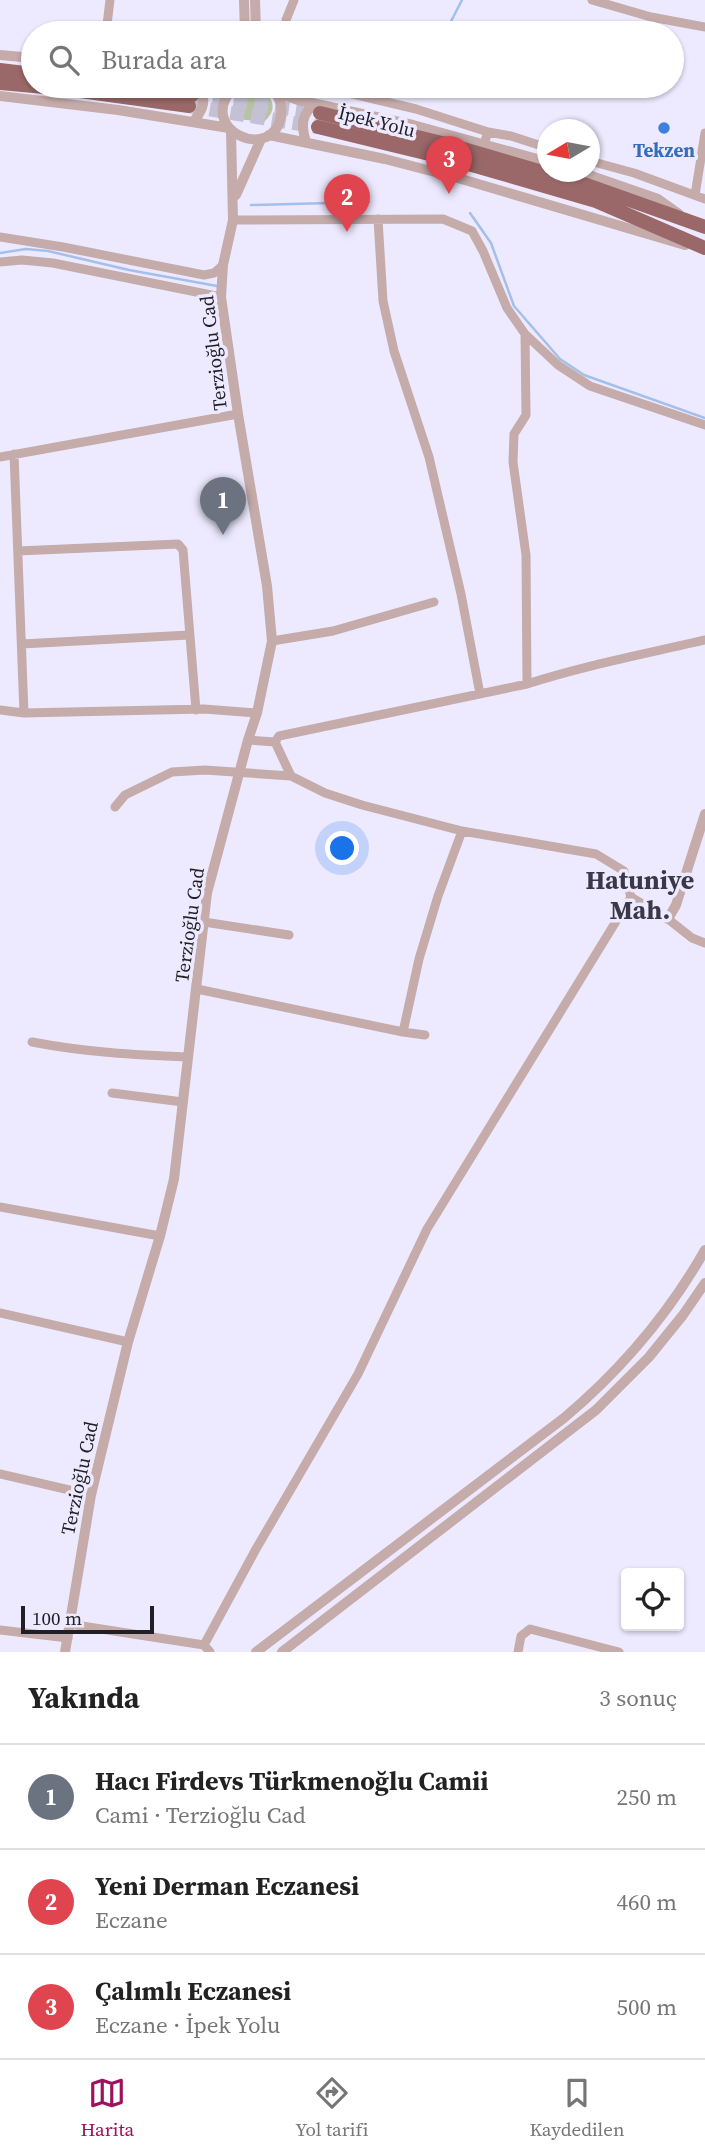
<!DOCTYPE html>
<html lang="tr">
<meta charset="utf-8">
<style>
body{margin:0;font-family:"Source Serif 4",serif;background:#f6f6f6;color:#222}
.controls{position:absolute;right:21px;bottom:21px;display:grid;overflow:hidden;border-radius:7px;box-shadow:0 2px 5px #0004}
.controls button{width:63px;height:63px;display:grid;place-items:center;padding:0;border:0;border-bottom:2px solid #e0e0e0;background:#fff;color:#222;font:35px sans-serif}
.compass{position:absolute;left:537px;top:119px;width:63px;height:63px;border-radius:50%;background:#fff;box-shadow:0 2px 5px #0004;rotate:260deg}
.scale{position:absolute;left:21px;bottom:18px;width:133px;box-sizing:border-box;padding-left:7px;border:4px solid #201f26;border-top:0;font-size:19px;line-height:24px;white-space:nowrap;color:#201f26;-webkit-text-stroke:5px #edeaff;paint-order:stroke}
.you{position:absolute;left:343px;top:849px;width:24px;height:24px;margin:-18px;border:5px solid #fff;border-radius:50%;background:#1a73e8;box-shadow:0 0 0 10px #1a73e833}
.badge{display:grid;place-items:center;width:46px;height:46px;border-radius:50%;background:#9d115f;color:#fff;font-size:23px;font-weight:700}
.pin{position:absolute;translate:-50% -58px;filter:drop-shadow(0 2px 4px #0008)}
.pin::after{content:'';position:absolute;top:37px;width:24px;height:21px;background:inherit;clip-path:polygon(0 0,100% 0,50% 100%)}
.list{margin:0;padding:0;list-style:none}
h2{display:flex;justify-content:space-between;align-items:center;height:91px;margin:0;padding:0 28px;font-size:30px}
h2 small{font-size:23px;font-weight:400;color:#767676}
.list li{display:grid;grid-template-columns:46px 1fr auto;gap:21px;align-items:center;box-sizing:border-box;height:105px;padding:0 28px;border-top:2px solid #e0e0e0}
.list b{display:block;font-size:26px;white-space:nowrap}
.list p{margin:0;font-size:23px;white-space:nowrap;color:#767676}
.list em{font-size:23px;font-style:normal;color:#767676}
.icon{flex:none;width:38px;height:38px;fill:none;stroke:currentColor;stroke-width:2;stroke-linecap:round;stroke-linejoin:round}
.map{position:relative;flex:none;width:705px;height:1652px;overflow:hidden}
.search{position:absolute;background:#fff;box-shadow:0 2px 5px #0004;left:21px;right:21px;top:21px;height:77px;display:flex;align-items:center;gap:18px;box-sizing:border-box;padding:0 24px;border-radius:38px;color:#767676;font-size:26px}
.sheet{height:406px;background:#fff}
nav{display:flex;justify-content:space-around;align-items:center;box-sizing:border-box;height:98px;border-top:2px solid #e0e0e0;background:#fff;font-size:19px;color:#767676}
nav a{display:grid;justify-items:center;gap:4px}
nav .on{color:#9d115f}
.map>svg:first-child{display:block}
.green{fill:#b9c3a1}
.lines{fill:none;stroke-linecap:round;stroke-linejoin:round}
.stream{stroke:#a3bfeb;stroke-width:2.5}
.trunk-tunnel{stroke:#c4c1d4;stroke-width:14;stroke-dasharray:14 7;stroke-linecap:butt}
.minor{stroke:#c5abaa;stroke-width:9}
.tertiary{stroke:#c5abaa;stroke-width:10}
.trunk{stroke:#9a6868;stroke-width:14}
.shop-dot{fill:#3f7fe0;stroke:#edeaff;stroke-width:2.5}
.labels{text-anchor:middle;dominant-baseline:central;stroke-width:7;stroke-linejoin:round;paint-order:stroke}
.street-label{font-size:19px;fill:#201f26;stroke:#edeaff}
.shop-label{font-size:19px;font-weight:bold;fill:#366cbe;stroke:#edeaff}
.district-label{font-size:26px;font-weight:bold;fill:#3a3747;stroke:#edeaff}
</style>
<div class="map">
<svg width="705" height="1652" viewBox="0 0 705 1652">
<rect width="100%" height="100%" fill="#edeaff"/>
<path class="green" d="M245,92L269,97C276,107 272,114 264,122L237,119C233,111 234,104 237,96Z"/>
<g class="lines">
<path class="stream" d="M445,33L462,0
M416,97L421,86
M251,205L369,202
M470,213L491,243L514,306L560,359L584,375L705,418
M0,253L26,249L48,251L129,270L217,286"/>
<path class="trunk-tunnel" d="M192,95L319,113
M189,106L318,127"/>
<path class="minor" d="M592,0L651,17L705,27
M106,33L110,0
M287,33L286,20L294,0
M319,86L416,109L488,132L484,144
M488,132L511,136L548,148
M590,161L634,173L705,199
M695,195L705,133
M378,219L383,301L394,351L429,457L461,594L480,694
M233,220L443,219L472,231L483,251L507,308L525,334L558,365L590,386L705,425
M0,237L63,247L204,275L214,273L223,265
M0,262L22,260L53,263L221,297
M525,334L526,415L514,434L513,462L526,555L527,684
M14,454L24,713
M0,457L238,414
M18,551L178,544L183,550L196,710
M272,641L333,631L434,602
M22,644L189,635
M0,710L24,713L204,709L257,713
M248,740L275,742L291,776
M275,742L279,736L527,684C586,665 645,654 705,640
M115,807L125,795L172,772L205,770L291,776L325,793L362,805L462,831L596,854L624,871L631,897L668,919L692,938L705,943
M204,922L289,935
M197,989L403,1032L419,959L438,896L462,831
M403,1032L425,1035
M32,1042C84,1052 135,1055 188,1057
M112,1093L183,1102
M0,1207L160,1236
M0,1313L128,1342
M0,1474L91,1495
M69,1624L204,1645L210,1652
M0,1630L68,1638
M204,1645L256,1549L358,1374L427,1229L631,897
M518,1652L521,1636L530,1629L619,1652"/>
<path class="tertiary" d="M244,0L245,33
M255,0L256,33
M0,55L33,58
M235,86C192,129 274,165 281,115C283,103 278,94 269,86
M276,92L298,100L413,125L548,162
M0,96L118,110L229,128
M194,121C203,109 207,101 199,86
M269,135L385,159L458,178L685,245
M306,142C301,126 301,114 315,104
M580,172L658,199L679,214
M236,195L261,139
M668,919L676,905L705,814
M65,1652L91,1495L128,1342L160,1236L174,1179L207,893L248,740L257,713L272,641L267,586L238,414L221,297L223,265L233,220L231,131
M256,1652L564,1418C621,1370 668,1315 705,1250
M282,1652L596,1410L649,1357L683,1315L705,1283"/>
<path class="trunk" d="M0,70L33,74
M0,83L66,89L189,106
M134,86L192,95
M320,113L450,145L587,185L705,227
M318,127L458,161L596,201L705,248"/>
</g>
<circle class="shop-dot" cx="664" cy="128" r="7"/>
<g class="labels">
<g class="street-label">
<text transform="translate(377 121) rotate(14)">İpek Yolu</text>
<text transform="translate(213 353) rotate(-97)">Terzioğlu Cad</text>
<text transform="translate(189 925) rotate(-82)">Terzioğlu Cad</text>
<text transform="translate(79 1478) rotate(-78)">Terzioğlu Cad</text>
</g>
<g class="shop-label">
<text x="664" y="150">Tekzen</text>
</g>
<g class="district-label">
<text x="640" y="880">Hatuniye<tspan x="640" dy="30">Mah.</tspan></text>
</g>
</g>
</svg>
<div class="controls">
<button><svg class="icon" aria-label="locate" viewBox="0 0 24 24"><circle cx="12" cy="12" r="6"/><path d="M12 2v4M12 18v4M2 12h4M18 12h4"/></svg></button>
</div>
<svg class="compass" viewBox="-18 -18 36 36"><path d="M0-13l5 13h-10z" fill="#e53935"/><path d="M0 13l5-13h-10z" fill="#767676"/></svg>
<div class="scale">100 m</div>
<div class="you"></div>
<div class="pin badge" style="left:223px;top:535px;background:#6b7280">1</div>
<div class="pin badge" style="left:347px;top:232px;background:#e0444e">2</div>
<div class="pin badge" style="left:449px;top:194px;background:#e0444e">3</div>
<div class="search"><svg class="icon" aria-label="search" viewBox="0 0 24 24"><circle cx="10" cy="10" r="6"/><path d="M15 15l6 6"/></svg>Burada ara</div>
</div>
<section class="sheet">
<h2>Yakında<small>3 sonuç</small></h2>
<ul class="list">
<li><span class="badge" style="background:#6b7280">1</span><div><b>Hacı Firdevs Türkmenoğlu Camii</b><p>Cami · Terzioğlu Cad</p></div><em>250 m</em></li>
<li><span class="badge" style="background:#e0444e">2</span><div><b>Yeni Derman Eczanesi</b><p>Eczane</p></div><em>460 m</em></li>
<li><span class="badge" style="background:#e0444e">3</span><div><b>Çalımlı Eczanesi</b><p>Eczane · İpek Yolu</p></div><em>500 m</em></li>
</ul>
</section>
<nav>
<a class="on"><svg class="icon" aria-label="map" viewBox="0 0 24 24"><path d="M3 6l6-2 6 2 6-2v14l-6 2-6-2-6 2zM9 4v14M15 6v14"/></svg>Harita</a>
<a><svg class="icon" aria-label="directions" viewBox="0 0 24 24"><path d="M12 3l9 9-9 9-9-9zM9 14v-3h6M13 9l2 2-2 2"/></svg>Yol tarifi</a>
<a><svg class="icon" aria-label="saved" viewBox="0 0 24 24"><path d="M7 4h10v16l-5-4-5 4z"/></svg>Kaydedilen</a>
</nav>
